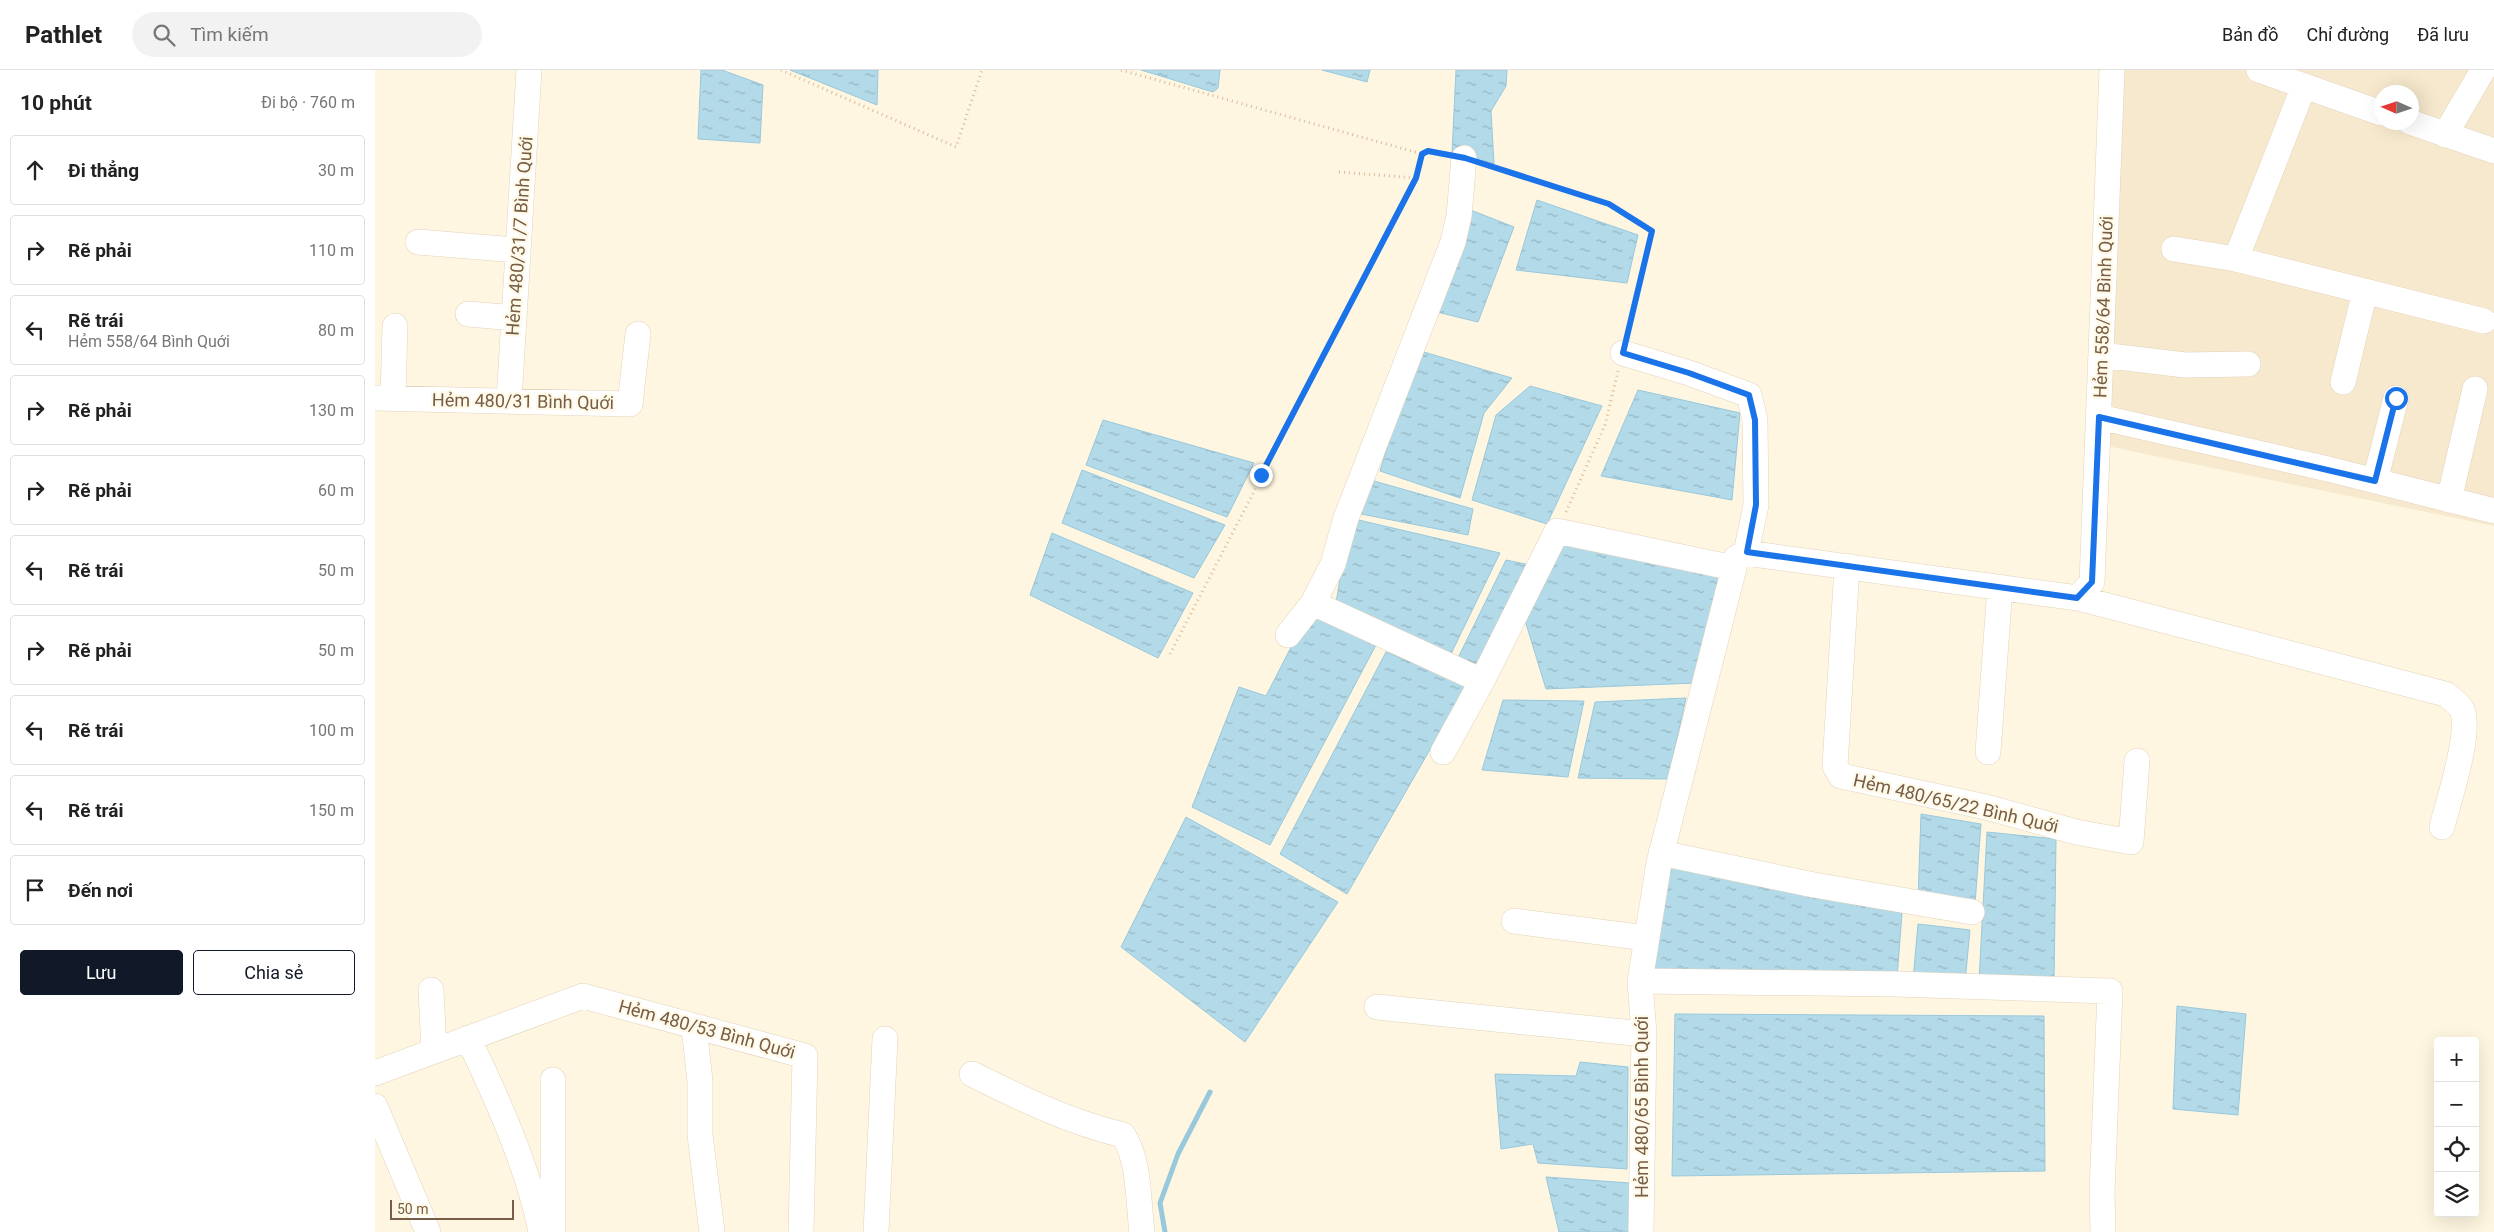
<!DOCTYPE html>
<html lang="vi">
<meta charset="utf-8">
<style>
body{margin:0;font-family:Roboto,sans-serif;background:#f2f2f2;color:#222}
.controls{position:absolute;right:15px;bottom:15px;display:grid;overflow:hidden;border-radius:5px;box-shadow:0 5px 20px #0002}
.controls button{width:45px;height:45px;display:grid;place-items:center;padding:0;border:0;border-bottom:1px solid #e0e0e0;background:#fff;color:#222;font:25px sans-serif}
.compass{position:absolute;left:1999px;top:15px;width:45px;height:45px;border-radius:50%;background:#fff;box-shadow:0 5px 20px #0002;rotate:273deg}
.scale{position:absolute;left:15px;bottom:12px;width:124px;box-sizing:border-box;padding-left:5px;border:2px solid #775d45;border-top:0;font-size:14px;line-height:18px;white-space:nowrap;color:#775d45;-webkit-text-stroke:4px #fff9e8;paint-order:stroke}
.stop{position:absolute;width:15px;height:15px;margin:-11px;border:4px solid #1a73e8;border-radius:50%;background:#fff}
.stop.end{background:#1a73e8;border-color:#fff;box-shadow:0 1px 5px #0008}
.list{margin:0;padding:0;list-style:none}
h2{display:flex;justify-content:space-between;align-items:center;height:65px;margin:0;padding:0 20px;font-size:21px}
h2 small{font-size:16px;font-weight:400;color:#767676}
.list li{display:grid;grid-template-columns:32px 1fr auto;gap:15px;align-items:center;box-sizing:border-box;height:70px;margin:0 10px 10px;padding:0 10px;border:1px solid #e0e0e0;border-radius:5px}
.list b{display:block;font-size:19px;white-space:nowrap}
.list p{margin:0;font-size:16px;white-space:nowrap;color:#767676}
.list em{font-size:16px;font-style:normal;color:#767676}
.actions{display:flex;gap:10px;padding:15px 20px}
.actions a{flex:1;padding:11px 0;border:1px solid #111827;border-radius:5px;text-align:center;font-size:18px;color:#111827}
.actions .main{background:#111827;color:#fff}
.icon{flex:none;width:28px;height:28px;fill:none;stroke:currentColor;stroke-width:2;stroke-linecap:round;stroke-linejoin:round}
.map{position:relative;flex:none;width:2119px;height:1162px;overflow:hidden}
header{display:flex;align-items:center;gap:30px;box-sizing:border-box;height:70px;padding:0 25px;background:#fff;border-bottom:1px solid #e0e0e0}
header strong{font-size:24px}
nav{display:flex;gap:28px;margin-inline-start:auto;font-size:18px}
.search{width:350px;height:45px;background:#f2f2f2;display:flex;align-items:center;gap:12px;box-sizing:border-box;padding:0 18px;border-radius:28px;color:#767676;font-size:19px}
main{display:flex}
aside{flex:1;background:#fff}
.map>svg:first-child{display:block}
.residential{fill:#f6e9cd;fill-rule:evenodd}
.water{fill:url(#water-ripples);stroke:#98c8dc}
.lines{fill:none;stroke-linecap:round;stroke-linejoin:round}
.stream{stroke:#98c8dc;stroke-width:5}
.minor-casing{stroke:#e3d3bb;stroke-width:26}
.path{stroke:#dbbb98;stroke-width:3;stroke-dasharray:1 4;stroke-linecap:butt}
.minor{stroke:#fff;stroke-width:25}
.route{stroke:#1a73e8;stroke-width:6}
.labels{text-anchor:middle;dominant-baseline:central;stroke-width:4.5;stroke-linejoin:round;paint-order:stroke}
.street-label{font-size:18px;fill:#775d45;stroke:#fff9e8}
</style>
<header>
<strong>Pathlet</strong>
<div class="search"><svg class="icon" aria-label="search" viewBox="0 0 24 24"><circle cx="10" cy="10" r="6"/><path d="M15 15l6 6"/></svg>Tìm kiếm</div>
<nav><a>Bản đồ</a><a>Chỉ đường</a><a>Đã lưu</a></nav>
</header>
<main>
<aside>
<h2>10 phút<small>Đi bộ · 760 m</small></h2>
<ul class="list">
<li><svg class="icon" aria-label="ahead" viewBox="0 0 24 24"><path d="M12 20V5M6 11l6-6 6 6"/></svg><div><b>Đi thẳng</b></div><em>30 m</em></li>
<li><svg class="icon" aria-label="right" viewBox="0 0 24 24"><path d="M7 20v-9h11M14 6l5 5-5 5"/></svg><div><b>Rẽ phải</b></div><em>110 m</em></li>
<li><svg class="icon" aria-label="left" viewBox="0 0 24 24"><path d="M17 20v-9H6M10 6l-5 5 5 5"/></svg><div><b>Rẽ trái</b><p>Hẻm 558/64 Bình Quới</p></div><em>80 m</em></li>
<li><svg class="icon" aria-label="right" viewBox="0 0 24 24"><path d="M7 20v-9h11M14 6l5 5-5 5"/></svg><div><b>Rẽ phải</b></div><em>130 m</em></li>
<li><svg class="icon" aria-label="right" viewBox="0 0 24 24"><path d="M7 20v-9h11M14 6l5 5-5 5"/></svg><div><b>Rẽ phải</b></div><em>60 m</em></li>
<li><svg class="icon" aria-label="left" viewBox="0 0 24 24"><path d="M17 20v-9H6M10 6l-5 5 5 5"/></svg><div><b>Rẽ trái</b></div><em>50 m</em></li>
<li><svg class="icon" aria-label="right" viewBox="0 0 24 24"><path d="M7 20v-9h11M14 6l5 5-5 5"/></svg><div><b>Rẽ phải</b></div><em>50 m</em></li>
<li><svg class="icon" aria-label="left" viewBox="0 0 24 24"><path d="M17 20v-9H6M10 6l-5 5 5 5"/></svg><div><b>Rẽ trái</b></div><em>100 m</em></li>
<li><svg class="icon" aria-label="left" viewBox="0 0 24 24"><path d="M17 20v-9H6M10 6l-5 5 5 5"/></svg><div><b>Rẽ trái</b></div><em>150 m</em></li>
<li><svg class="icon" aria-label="arrive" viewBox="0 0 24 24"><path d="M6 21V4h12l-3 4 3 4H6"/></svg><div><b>Đến nơi</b></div></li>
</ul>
<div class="actions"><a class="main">Lưu</a><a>Chia sẻ</a></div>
</aside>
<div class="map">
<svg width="2119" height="1162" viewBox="0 0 2119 1162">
<defs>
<pattern id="water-ripples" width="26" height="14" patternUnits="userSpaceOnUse" patternTransform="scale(1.25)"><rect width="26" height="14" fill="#b3dae9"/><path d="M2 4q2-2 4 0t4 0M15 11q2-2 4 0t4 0" fill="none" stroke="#96b4bf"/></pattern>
</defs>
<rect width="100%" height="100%" fill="#fef6e0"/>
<path class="residential" d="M1744,0H2119V456L1732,376ZM2006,22H2036V52H2006Z"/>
<path class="water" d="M326,0H347L388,15L385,73L323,69Z
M415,0H503L502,35Z
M766,0H845L843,18L838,22Z
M947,0H995L992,12Z
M1081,0H1132L1131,16L1116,41L1119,94L1077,83Z
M1162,130L1263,165L1252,213L1141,200Z
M1093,139L1139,157L1103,252L1062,242Z
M1042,280L1137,308L1109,343L1085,428L1005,401Z
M1155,316L1227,336L1172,454L1097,430L1121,345Z
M1263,320L1365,343L1357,430L1226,406Z
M728,350L879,393L852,447L711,395Z
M707,400L850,455L819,508L687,453Z
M992,409L1098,439L1093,465L981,443Z
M975,448L1125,483L1073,590L960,539Z
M677,463L818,523L783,588L655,525Z
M1186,468L1345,500L1321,613L1171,619L1149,547Z
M1131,490L1160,496L1108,600L1079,596Z
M934,542L1001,575L895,775L817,737L864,617L891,626Z
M1011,582L1092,615L972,824L905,784Z
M1311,628L1293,709L1203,708L1220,632Z
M1128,630L1209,631L1193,707L1107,700Z
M1546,744L1606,754L1600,834L1543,829Z
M811,747L963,832L870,972L746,877Z
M1612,762L1681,769L1679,914L1604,911Z
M1295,796L1527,843L1522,908L1276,904Z
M1543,854L1595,860L1590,912L1538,910Z
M1802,936L1871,944L1863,1045L1798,1039Z
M1300,944L1669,946L1670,1101L1297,1106Z
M1205,992L1253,997L1252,1099L1163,1093L1158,1074L1126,1079L1120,1004L1201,1006Z
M1171,1107L1255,1113L1256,1162H1184Z"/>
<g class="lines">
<path class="stream" d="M790,1162L785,1133L803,1084L835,1022"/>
<g class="minor-casing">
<path id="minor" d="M1884,0L2006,43
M2035,52L2119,81
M2070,65L2108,0
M43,172L142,180
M1799,179L1861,189L2109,251
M1861,189L1929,16
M93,244L139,248
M1248,283L1314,303L1374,325L1380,350L1381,435L1371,483
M1726,285L1810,295L1873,294
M1968,312L1990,221
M0,328L255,334L263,264
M18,328L20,256
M134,331L154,0
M1724,347L1953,399L2119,441
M2000,411L2021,328
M2074,430L2100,319
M1472,496L1460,696L1466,706L1611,737L1701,762L1756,772L1762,691
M1703,528L1717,512L1737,0
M938,533L1107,611L1182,461L1359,498
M913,565L938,533L958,494L971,448L1078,172L1084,146L1089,88
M1068,682L1107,611
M1613,682L1625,517
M1286,783L1439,815L1597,842
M1139,851L1271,868
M1265,911L1521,914L1735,921L1727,1122L1728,1162
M56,920L59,981
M1002,937L1269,964
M319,957L325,1011V1065L337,1162
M93,968C121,1026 154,1099 166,1162
M0,1003L208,926L430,986L426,1162
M597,1004C647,1029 694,1052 748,1065C765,1090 763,1132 767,1162
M0,1036L53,1162
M178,1162V1010
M501,1162L510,969
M1266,1162L1269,964L1265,911L1284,793L1359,498L1361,488L1371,483L1703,528L2070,624C2076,628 2083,633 2087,640C2097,662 2073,732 2067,757"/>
</g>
<path class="path" d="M406,0L581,77L607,0
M746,0L1047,84
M1107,94L1234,134L1277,161L1252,263
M964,102L1041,108
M1191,442L1230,355L1243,301
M795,584L1041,108L1047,84L1053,81L1070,84"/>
<use href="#minor" class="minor"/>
</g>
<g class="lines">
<path class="route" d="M886,405L1041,108L1047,84L1053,81L1090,88L1234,134L1277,161L1248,283L1314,303L1374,325L1380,350L1381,435L1372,482L1702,528L1717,512L1724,347L2000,411L2021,328"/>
</g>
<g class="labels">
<g class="street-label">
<text transform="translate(144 166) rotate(-86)">Hẻm 480/31/7 Bình Quới</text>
<text transform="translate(1728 237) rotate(-88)">Hẻm 558/64 Bình Quới</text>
<text transform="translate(148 331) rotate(1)">Hẻm 480/31 Bình Quới</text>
<text transform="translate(1581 733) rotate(13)">Hẻm 480/65/22 Bình Quới</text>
<text transform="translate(332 959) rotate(15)">Hẻm 480/53 Bình Quới</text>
<text transform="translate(1266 1037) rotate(-90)">Hẻm 480/65 Bình Quới</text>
</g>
</g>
</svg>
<div class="controls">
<button>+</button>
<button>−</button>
<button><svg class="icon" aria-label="locate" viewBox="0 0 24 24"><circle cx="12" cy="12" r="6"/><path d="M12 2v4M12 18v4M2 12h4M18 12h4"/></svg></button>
<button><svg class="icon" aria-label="layers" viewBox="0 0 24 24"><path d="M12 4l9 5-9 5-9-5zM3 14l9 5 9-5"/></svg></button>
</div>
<svg class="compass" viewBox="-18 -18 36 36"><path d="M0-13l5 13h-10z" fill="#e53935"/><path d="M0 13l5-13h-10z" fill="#767676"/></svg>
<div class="scale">50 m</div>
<div class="stop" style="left:2021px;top:328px"></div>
<div class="stop end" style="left:886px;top:405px"></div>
</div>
</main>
